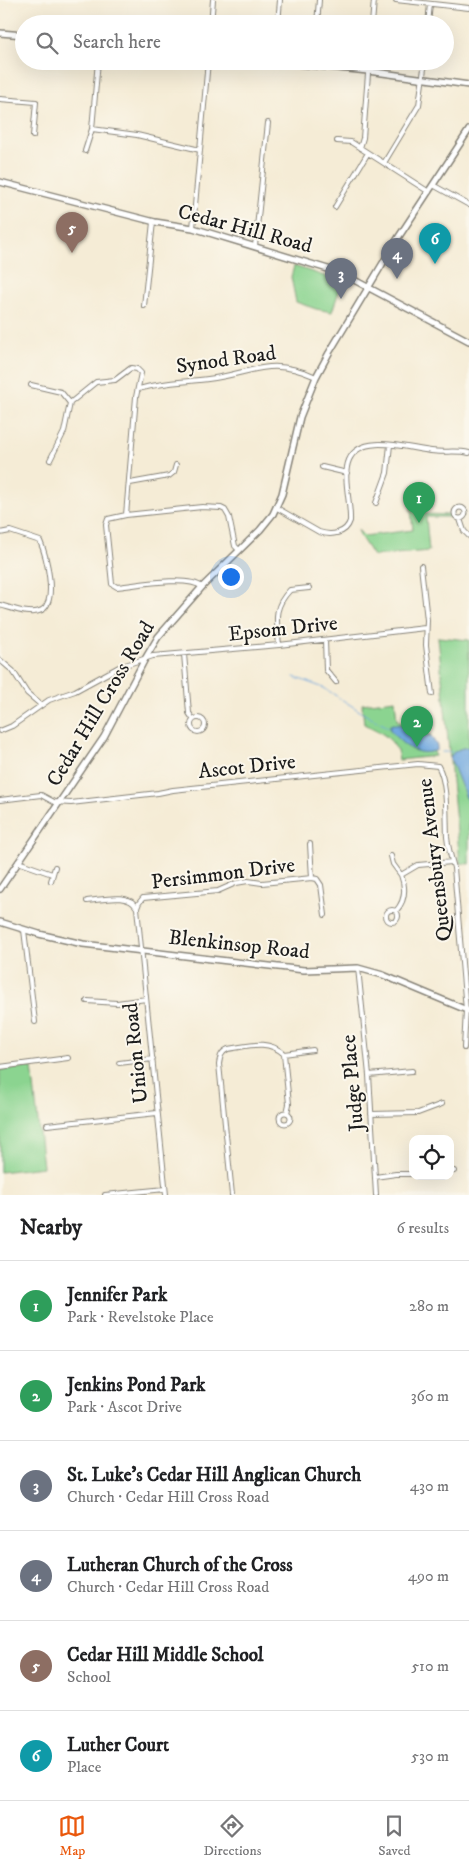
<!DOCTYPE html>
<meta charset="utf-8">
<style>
body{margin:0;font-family:"IM FELL DW Pica",serif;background:#f6f6f6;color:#202124}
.controls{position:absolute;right:15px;bottom:15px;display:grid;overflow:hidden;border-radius:10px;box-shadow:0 5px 20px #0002}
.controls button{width:45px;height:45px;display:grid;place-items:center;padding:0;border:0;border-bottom:1px solid #e0e0e0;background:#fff;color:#202124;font:25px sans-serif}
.you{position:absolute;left:230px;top:576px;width:18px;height:18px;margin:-12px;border:4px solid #fff;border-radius:50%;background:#1a73e8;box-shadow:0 0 0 8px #1a73e833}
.badge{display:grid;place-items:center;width:32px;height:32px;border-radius:50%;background:#ea580c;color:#fff;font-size:16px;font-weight:700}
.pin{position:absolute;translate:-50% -41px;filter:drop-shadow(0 1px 2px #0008)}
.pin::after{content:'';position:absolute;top:26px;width:18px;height:15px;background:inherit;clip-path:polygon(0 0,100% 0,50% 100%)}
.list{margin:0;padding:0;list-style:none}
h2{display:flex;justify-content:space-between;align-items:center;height:65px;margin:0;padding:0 20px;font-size:21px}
h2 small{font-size:16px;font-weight:400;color:#757577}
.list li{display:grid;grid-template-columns:32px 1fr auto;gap:15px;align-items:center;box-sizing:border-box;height:90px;padding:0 20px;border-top:1px solid #e0e0e0}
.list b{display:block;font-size:19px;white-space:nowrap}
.list p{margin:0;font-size:16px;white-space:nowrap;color:#757577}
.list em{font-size:16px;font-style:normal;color:#757577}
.icon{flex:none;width:28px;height:28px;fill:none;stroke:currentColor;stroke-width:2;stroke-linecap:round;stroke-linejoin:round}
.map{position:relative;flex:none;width:469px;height:1195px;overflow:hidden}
.search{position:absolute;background:#fff;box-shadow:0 5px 20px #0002;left:15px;right:15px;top:15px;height:55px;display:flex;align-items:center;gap:12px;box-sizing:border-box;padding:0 18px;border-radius:28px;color:#757577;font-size:19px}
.sheet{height:605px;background:#fff}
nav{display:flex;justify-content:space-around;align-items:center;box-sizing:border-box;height:70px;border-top:1px solid #e0e0e0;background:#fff;font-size:14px;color:#757577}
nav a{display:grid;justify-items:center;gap:2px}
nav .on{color:#ea580c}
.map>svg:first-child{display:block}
.green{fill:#8bd490;stroke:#547856}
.water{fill:#71a8df;stroke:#46627e}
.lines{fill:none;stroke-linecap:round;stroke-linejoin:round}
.stream{stroke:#71a8df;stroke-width:1}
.street-casing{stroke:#888479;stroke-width:6}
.secondary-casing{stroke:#888479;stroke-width:8}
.street{stroke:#fff;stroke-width:4}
.secondary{stroke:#fff;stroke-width:5}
.labels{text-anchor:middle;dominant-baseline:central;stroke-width:4;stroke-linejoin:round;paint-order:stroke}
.street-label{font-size:21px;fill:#1c1c1c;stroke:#fbf7ec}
</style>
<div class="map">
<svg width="469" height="1195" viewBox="0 0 469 1195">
<rect width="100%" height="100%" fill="#fbf7ec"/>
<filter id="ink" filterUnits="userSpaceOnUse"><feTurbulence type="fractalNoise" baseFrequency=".02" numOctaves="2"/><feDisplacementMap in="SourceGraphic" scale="10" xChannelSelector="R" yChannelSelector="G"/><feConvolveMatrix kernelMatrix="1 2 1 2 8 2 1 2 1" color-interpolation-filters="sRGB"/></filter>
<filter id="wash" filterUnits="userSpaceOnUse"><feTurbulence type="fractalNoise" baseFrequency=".0096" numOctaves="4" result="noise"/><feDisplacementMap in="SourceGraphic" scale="20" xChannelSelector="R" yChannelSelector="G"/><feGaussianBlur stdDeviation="1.12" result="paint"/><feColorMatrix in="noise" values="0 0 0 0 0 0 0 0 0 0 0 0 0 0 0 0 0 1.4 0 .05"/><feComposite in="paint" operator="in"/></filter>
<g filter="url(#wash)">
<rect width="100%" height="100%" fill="#f5ecd6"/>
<path class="green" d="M294,266L342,282L332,312L316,309L296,302L291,277Z
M422,486L425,514L451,515L452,517H426L429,551L373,556L360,536L358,530L364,536L413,530L410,501Z
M438,637L469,640V864L460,863Z
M395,700L397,720L410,727L412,731L422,732L431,735L435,756L399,760C397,739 380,732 364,724L362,704Z
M32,1067L43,1167L0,1172V1070Z"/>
<path class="water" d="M393,724L402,725L415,734L431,736L437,746V750C417,758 402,745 390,730V725Z
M469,747V805L450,758C453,750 461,748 469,747Z"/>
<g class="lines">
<path class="stream" d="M294,677L324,688L369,717L390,728
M442,752H452"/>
</g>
</g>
<g filter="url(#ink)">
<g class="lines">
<g class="street-casing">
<path id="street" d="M396,0L469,8
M211,24L213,0
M278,24L280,0
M317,24L319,0
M372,24L374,0
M428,24L430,4
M0,99L36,102L33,136
M92,129L137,135L200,150
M337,141L351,142L429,192
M360,148L363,138L369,61
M85,151L92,129L98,61
M384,163L419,105L425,61
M433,185L469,205
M335,207L368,153
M193,228L208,61
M255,246L268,123
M144,306L153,222
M31,385L61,392L70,403L96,382L115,380L131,368L137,369L141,373L136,397L126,515
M139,389C161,382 185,382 208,379C254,373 269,356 316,377
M50,460L64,432L70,403
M322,467L347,473
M130,483L169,476L174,472L176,465
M376,503L387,473L390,445
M454.5 513a5.5 5.5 0 1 1 11 0a5.5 5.5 0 1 1-11 0Z
M277,508L319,532C331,536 346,534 350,521C351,503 342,476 349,460C361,432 409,449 431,451C444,453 456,450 469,453
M460,519L464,531L469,536
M0,533L10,531L40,541C46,555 58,601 42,610C30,616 12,608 0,605
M421,566L427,620L426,645L432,694
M202,587C188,575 136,585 117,587L112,584L106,525L108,519L126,515L202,507L221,508L225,510L229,517L235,546L239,550
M325,640L326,670L336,682
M279,645C277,621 272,609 290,590L309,588
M184,654L189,713L193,719
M0,660L13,671L27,693L41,705
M191 725a7 7 0 1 1 14 0a7 7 0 1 1-14 0Z
M0,731L12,726L49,700L75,691L119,667L153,656L279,645L425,628
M0,800L41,795L54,802L71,803L158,793L173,790L418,764L438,766C448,783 446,817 447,837C448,848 451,858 454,868L466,1010L464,1048
M310,844L312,878
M391,856L393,864L401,875
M18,862L52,874
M51,881L55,867
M87,901C102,900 129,892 137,908L139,903L143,898L218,891L236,883L248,881L262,883L312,878L317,879L321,885L325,915
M137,908L166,1195
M386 916a6 6 0 1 1 12 0a6 6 0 1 1-12 0Z
M396,911C405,901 406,888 401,875L418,865L452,862
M24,930L35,1022
M358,968L369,1075L376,1195
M87,1001L117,1003L146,999
M284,1054L289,1104L287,1113
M284,1054L313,1050
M119,1063L153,1059
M0,1067L68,1058
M369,1075L412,1071
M279.5 1118a5.5 5.5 0 1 1 11 0a5.5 5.5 0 1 1-11 0Z
M371,1114L418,1113L442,1104
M47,1125L157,1113
M450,1172L454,1171
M375,1177L396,1174H413
M105,1195L165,1189
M232,1195L219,1064C220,1057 221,1052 228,1049C249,1046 267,1039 284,1054"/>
</g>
<g class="secondary-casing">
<path id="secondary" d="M0,33L24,35
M268,61L368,71L469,85
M0,182L155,222L193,228L341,273L469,341
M0,889L104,737L145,659L158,637L202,587L260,530L273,514L282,494L300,417L316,377L329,353L398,238L469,130
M0,922L39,934L83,944L304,970L358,968L383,975L469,1011"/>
</g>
<use href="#street" class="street"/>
<use href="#secondary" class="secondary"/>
</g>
</g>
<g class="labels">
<g class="street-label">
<text transform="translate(245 229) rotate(15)">Cedar Hill Road</text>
<text transform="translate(226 360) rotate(-8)">Synod Road</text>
<text transform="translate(283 629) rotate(-6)">Epsom Drive</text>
<text transform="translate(101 704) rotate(-59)">Cedar Hill Cross Road</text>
<text transform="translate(247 767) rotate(-6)">Ascot Drive</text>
<text transform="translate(435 860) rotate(-97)">Queensbury Avenue</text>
<text transform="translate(223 874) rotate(-7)">Persimmon Drive</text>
<text transform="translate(239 945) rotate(6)">Blenkinsop Road</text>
<text transform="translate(136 1053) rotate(-96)">Union Road</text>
<text transform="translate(353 1083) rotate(-95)">Judge Place</text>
</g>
</g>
</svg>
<div class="controls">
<button><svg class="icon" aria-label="locate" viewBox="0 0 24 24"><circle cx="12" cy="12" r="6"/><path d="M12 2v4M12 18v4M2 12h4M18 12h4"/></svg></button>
</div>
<div class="you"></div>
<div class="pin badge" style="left:419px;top:523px;background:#2e9e5b">1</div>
<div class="pin badge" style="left:417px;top:747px;background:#2e9e5b">2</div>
<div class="pin badge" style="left:341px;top:299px;background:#6b7280">3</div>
<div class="pin badge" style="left:397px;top:279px;background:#6b7280">4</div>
<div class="pin badge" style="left:72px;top:253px;background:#8d6e63">5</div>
<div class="pin badge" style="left:435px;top:264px;background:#0f9aa8">6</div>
<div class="search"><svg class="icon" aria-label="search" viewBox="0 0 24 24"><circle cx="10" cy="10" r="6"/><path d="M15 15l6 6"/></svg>Search here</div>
</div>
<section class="sheet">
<h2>Nearby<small>6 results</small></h2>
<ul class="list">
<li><span class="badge" style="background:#2e9e5b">1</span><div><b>Jennifer Park</b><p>Park · Revelstoke Place</p></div><em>280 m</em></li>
<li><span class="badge" style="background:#2e9e5b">2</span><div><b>Jenkins Pond Park</b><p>Park · Ascot Drive</p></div><em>360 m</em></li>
<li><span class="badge" style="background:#6b7280">3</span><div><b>St. Luke's Cedar Hill Anglican Church</b><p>Church · Cedar Hill Cross Road</p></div><em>430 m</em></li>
<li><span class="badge" style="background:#6b7280">4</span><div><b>Lutheran Church of the Cross</b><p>Church · Cedar Hill Cross Road</p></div><em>490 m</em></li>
<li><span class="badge" style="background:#8d6e63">5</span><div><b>Cedar Hill Middle School</b><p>School</p></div><em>510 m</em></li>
<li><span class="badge" style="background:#0f9aa8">6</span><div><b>Luther Court</b><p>Place</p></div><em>530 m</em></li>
</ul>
</section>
<nav>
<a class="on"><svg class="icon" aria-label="map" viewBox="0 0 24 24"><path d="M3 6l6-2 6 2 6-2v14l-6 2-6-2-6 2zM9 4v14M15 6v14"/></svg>Map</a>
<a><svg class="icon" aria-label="directions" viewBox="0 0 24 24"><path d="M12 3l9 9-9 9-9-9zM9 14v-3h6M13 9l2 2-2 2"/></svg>Directions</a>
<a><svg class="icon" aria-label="saved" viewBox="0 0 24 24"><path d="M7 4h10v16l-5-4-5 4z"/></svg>Saved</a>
</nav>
